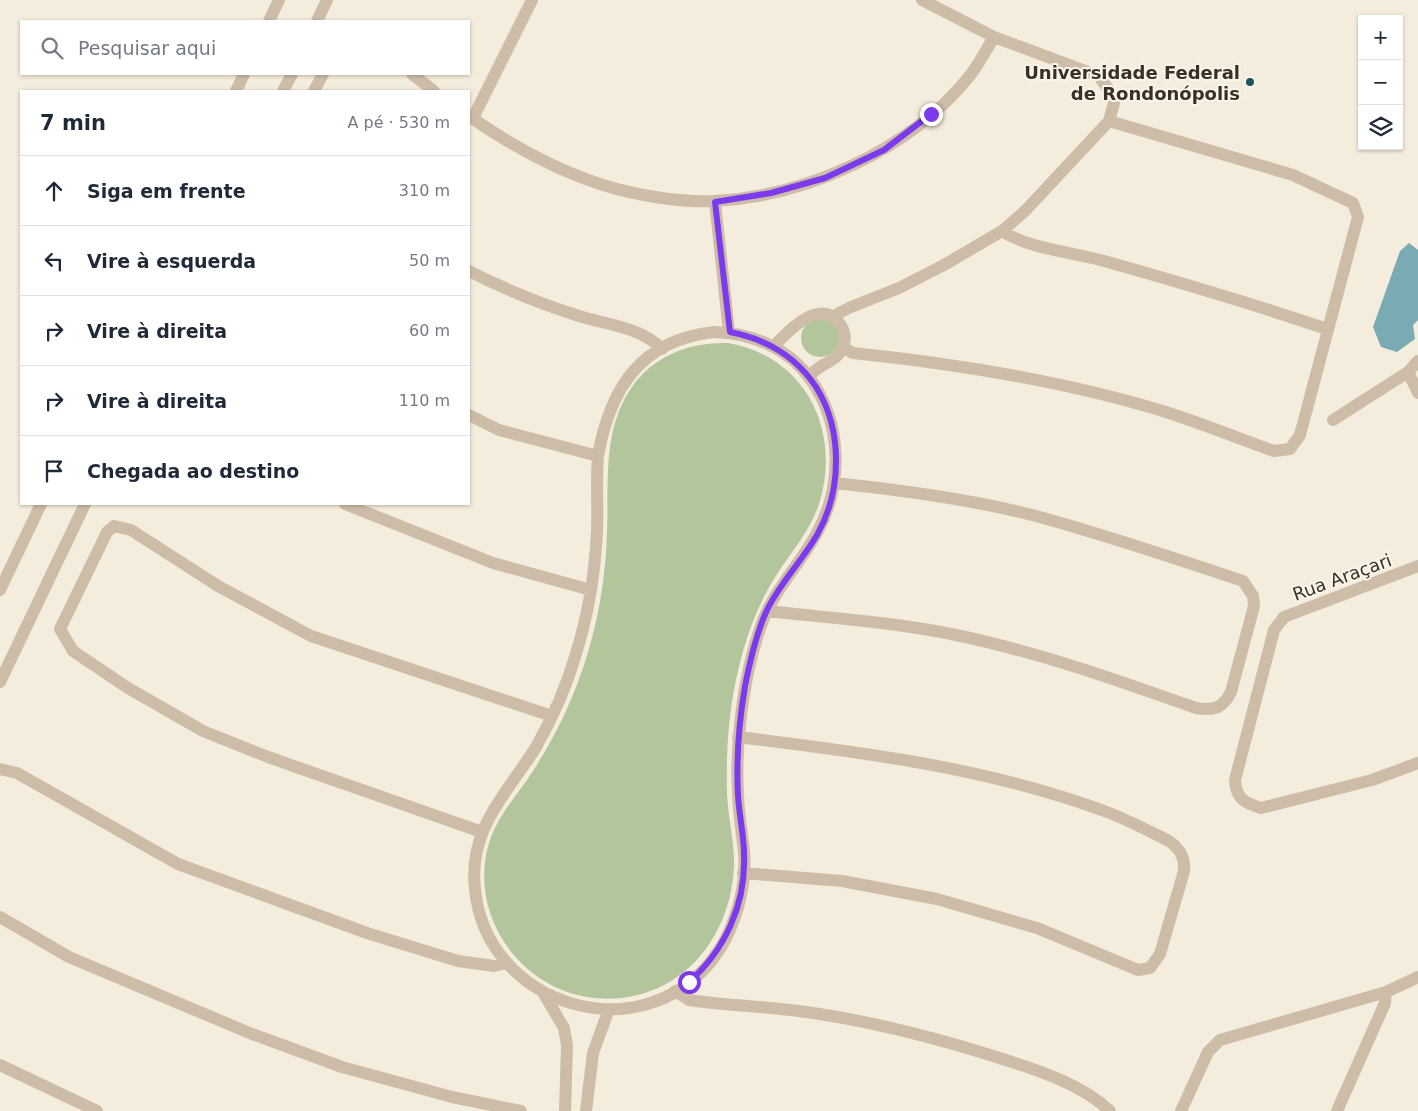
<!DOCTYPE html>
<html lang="pt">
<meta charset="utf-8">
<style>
body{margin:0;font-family:"DejaVu Sans",sans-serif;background:#f2f2f3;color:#1f2937}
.controls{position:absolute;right:15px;top:15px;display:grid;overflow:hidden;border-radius:0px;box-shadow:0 1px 4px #0004}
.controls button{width:45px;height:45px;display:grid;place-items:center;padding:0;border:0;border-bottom:1px solid #e0e1e3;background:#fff;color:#1f2937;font:25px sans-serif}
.stop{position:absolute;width:15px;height:15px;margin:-11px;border:4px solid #7c3aed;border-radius:50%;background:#fff}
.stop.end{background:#7c3aed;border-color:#fff;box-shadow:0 1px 5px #0008}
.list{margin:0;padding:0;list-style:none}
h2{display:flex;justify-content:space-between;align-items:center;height:65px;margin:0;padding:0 20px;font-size:21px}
h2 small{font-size:16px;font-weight:400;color:#747a83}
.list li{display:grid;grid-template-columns:32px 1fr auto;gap:15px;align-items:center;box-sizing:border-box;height:70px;padding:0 20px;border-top:1px solid #e0e1e3}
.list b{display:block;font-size:19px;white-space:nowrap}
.list em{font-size:16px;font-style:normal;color:#747a83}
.icon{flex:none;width:28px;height:28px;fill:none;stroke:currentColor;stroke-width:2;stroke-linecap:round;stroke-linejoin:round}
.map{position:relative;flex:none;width:1418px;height:1111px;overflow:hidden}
.search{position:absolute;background:#fff;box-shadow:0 1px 4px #0004;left:20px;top:20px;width:450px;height:55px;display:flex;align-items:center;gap:12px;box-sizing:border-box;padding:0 18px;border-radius:0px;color:#747a83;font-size:19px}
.panel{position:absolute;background:#fff;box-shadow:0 1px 4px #0004;left:20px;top:90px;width:450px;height:415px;border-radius:0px}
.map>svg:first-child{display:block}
.green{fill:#b2c59b}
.water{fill:#7aabb4}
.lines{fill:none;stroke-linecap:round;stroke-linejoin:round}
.minor{stroke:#cdbda8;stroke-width:12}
.route{stroke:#7c3aed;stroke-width:6}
.poi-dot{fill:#1b525f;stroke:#fbf5ea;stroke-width:2}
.labels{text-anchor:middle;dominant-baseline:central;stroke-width:4;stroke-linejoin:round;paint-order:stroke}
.poi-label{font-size:18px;font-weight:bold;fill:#3a3028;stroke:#fbf5ea;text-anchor:end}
.street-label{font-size:18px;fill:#3a3028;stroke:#fbf5ea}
</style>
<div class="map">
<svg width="1418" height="1111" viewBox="0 0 1418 1111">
<rect width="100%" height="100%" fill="#f4ecdd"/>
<path class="green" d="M801 338a19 19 0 1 1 38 0a19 19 0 1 1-38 0Z
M728,343C806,356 842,432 819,504C810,531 792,551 777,574C756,607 744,642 736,680C728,717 726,756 727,794C728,815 733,837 734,858C735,910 709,963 662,986C637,998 609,1002 582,996C514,982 467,908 490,840C499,814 518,794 533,771C561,728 582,680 594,630C602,598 606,565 607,533C609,484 602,433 630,390C652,356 689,342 728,343Z"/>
<path class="water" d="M1409,243L1418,250V320L1413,325L1415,339L1397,352L1381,347L1373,327L1400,251Z"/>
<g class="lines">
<path class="minor" d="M269,21L279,0
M317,21L327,0
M412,74L434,91
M236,91L244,74
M283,91L292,74
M314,91L323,74
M469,116C509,144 556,170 603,185C634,195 683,203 715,201C807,196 909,150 968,78C978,66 986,50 994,37
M473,118L532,0
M715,202L729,332
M1002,231C1029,249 1073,252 1104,261C1179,282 1253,304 1327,329
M469,271C504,289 539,303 576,315C605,325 640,326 662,349
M834,318L839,313L851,307L899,288L944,265L1002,231L1025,211L1109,121L1114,103L1113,96L1099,76L994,37L922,0
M714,332C752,333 789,348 811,380C842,424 843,484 818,531C804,558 783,580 769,607C756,633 749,665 744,694C739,726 736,759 738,792C738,812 742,832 744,852C747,887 735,930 713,959C640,1053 486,1006 475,889C468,828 507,794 536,747C552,719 566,688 575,657C588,616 595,574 597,531C598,506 596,481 598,456C610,388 641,340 714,332Z
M774,346C788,331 821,296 840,324C845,331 846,339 843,347C837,363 818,363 809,377
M843,347L853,353C959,364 1065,381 1166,412C1203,424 1238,438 1274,451L1290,449L1300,435L1358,217L1353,203L1293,175L1109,121
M1408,372L1418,393
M469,415L499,430L598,456
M1333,420L1408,372L1418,361
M345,504L493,563L591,590
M1418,566L1284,617L1274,630L1235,780C1236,798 1244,803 1261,808L1372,780L1418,763
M0,590L41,504
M767,611C830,618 893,622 956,635C1038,652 1117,680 1196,708C1214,711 1223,708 1231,692L1254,606L1253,596L1243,581C1174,558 1106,535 1036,516C971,499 902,490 834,483
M0,682L85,504
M738,737C862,752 989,768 1107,812C1128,820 1149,831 1169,841C1180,849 1185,857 1184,871L1160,954L1150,968L1138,970L1037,928L937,899L842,881L743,873
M0,769L17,773L178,864L367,933L458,961L494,966L506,963
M482,832L268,757L203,731L128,688L73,651L60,629L107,532L114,526L131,530L218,586L311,636L552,716
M0,917L69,957L252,1034L342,1067L452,1097L521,1111
M675,991L689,1000C723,1005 757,1006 791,1010C865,1019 938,1038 1009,1061C1043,1072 1084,1086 1110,1111
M544,994L564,1028L567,1045L565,1111
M0,1065L97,1111
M586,1111L593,1053L609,1009
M1181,1111L1208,1052L1220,1040L1386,992L1418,977
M1337,1111L1385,1003L1386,992"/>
</g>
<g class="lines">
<path class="route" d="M689,982C725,950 746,904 744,855C744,835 739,815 738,795C736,759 739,722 745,686C750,661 756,633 767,610C780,583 802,561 817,535C842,491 843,430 816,387C795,355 766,339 730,332L715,202L771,193L825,178L884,150L931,114"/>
</g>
<circle class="poi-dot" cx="1250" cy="82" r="5"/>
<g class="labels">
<g class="poi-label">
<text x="1240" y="72">Universidade Federal<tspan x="1240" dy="21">de Rondonópolis</tspan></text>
</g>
<g class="street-label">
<text transform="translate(1342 577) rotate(-20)">Rua Araçari</text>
</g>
</g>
</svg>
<div class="controls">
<button>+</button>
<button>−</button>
<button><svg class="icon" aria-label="layers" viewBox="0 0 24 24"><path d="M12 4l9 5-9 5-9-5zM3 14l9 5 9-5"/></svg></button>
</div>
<div class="stop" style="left:689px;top:982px"></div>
<div class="stop end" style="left:931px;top:114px"></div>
<div class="search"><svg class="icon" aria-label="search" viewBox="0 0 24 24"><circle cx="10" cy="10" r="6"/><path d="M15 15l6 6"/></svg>Pesquisar aqui</div>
<section class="panel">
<h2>7 min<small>A pé · 530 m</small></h2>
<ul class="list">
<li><svg class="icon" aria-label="ahead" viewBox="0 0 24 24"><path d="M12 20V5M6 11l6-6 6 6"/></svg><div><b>Siga em frente</b></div><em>310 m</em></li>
<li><svg class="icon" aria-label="left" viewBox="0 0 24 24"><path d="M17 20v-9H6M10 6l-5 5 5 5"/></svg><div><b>Vire à esquerda</b></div><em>50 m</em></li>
<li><svg class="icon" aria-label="right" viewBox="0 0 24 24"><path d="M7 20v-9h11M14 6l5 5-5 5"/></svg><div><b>Vire à direita</b></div><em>60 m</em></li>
<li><svg class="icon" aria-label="right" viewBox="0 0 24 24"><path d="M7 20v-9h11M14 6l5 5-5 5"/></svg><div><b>Vire à direita</b></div><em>110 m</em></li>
<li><svg class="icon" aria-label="arrive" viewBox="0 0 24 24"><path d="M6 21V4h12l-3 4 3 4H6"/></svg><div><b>Chegada ao destino</b></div></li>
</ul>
</section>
</div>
